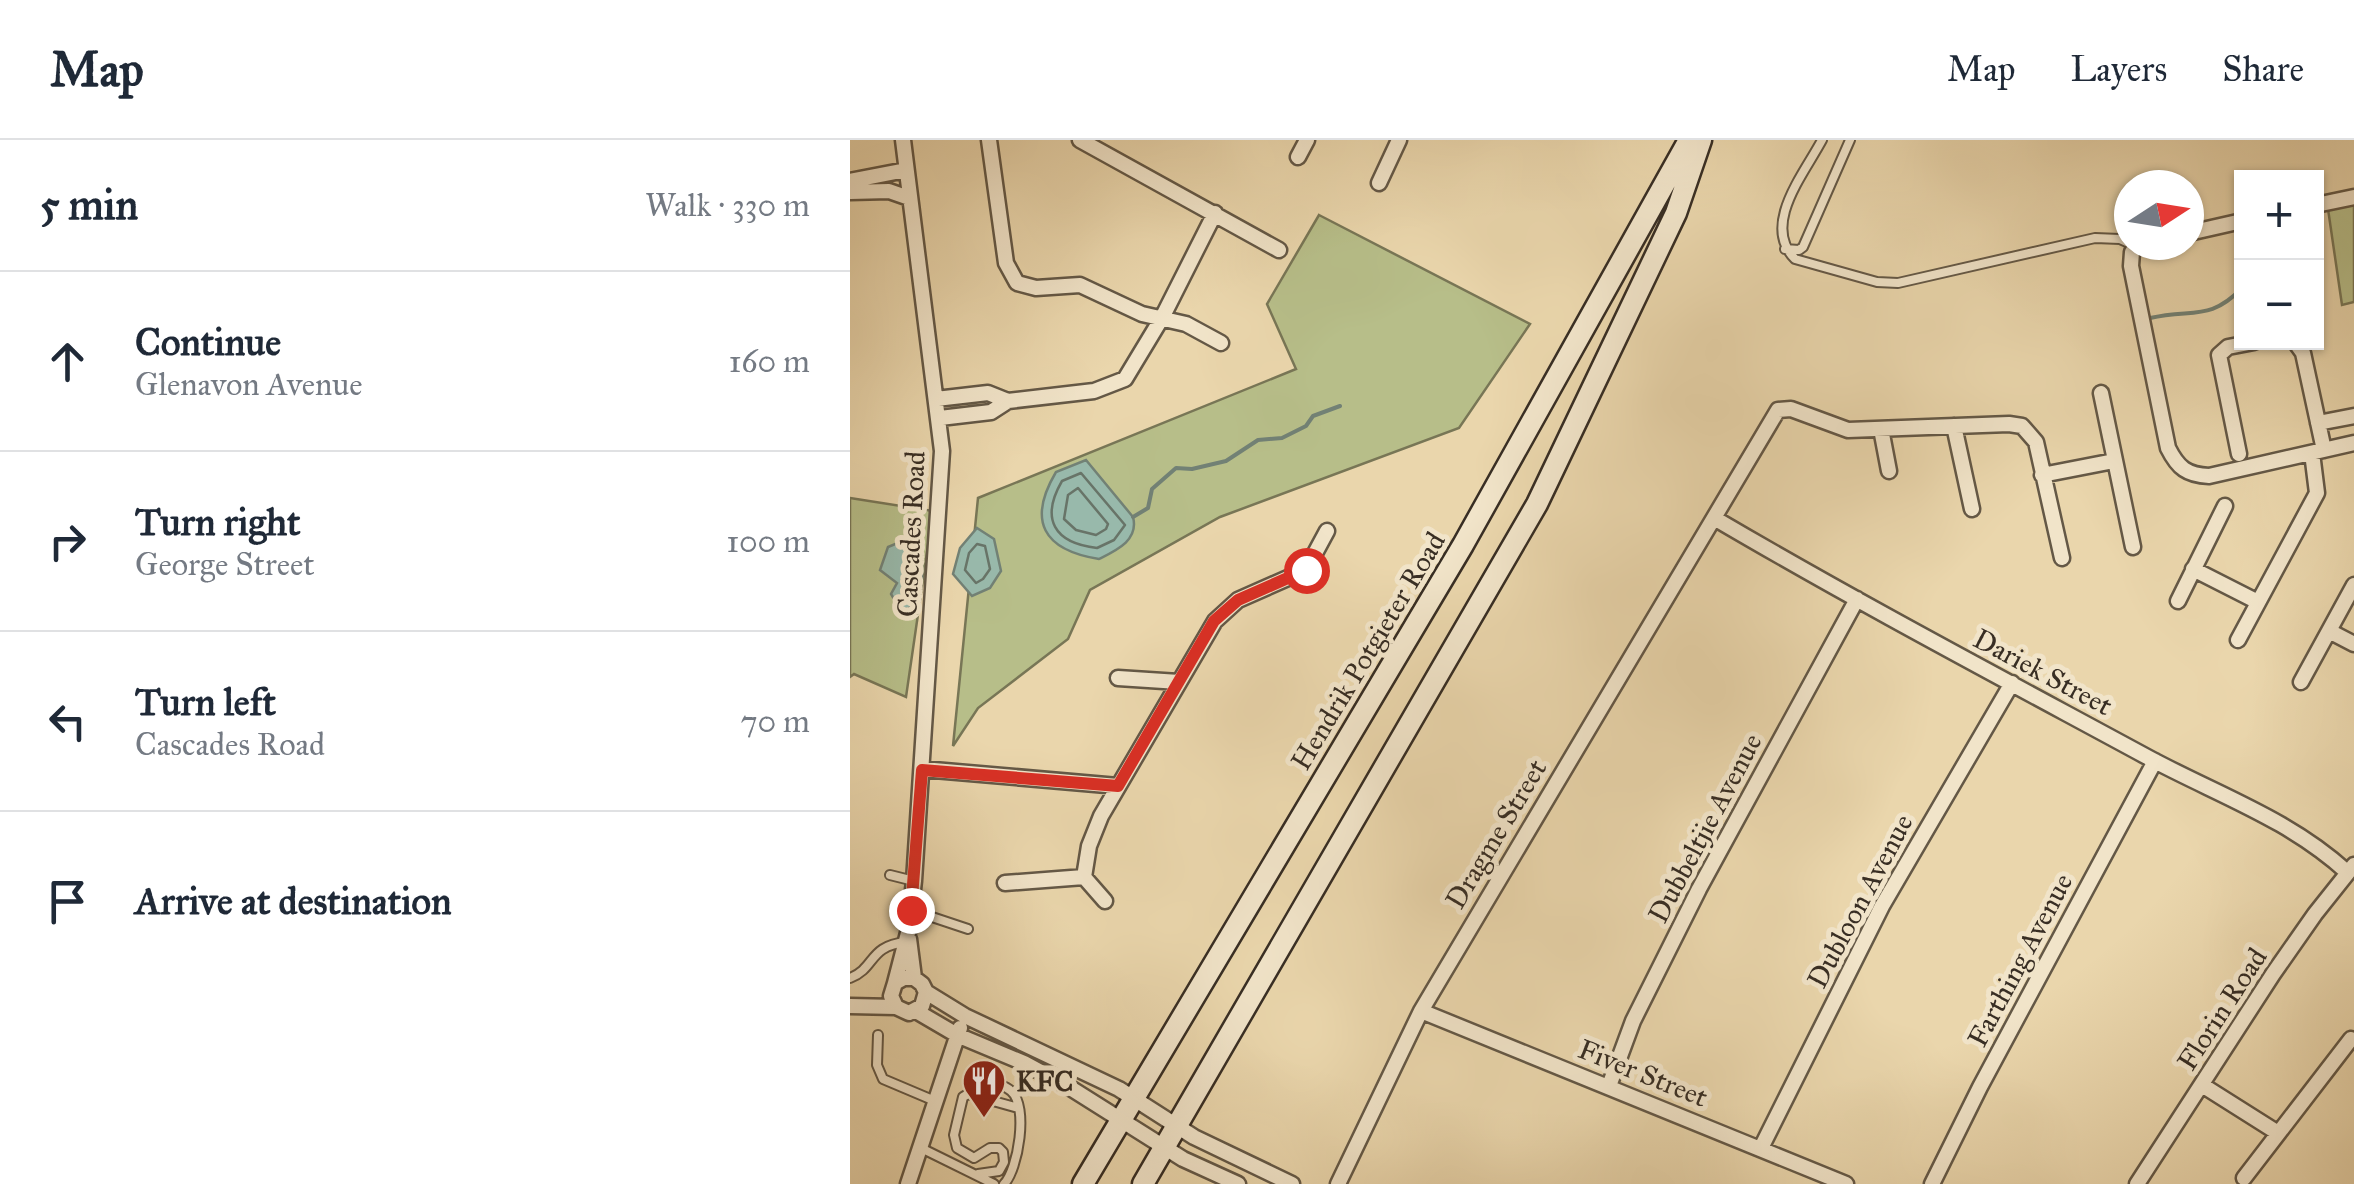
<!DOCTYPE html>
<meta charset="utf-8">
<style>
body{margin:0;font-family:"IM FELL Great Primer",serif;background:#f2f2f3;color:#1f2937}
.controls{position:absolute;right:30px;top:30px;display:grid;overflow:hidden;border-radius:0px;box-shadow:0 2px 8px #0004}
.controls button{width:90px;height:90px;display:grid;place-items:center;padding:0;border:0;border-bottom:2px solid #e0e1e3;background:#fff;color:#1f2937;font:50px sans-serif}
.compass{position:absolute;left:1264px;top:30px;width:90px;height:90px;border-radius:50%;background:#fff;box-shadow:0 2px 8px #0004;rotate:78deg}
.stop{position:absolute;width:30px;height:30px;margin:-22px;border:8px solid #d93025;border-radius:50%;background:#fff}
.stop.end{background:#d93025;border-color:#fff;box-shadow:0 2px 10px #0008}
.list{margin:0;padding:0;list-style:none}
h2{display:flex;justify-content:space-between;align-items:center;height:130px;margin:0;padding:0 40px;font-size:42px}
h2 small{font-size:32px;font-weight:400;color:#747a83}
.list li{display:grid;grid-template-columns:65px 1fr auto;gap:30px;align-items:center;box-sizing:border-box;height:180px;padding:0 40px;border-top:2px solid #e0e1e3}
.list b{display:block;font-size:38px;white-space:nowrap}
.list p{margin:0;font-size:32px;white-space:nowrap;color:#747a83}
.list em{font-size:32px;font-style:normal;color:#747a83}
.icon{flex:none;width:55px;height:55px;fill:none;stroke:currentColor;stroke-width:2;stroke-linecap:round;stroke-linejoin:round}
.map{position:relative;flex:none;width:1504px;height:1044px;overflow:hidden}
header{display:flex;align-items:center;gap:60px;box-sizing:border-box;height:140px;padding:0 50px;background:#fff;border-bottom:2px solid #e0e1e3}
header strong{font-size:48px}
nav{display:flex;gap:55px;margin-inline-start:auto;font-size:35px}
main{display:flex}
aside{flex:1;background:#fff}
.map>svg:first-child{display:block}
.green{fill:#b7be89;stroke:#787656;stroke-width:2.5}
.water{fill:#98b9ab;stroke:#728175;stroke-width:2.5}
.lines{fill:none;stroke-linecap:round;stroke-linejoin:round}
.shore{stroke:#687468;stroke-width:2.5}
.stream{stroke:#728175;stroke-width:4}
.service-casing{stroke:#645846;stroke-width:12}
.minor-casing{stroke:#645846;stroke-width:19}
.secondary-casing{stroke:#382e24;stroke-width:25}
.service{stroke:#f1e4c9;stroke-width:8}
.minor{stroke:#f1e4c9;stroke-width:14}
.secondary{stroke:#f1e4c9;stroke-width:20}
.route{stroke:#d93025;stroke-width:12}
.labels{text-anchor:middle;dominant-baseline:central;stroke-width:10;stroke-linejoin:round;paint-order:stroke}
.street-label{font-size:28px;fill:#382e24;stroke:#f1e4c9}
.poi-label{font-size:28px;font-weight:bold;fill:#382e24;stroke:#f1e4c9;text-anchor:start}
</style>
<header>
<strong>Map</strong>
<nav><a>Map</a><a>Layers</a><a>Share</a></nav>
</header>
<main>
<aside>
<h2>5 min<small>Walk · 330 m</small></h2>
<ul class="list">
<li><svg class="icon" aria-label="ahead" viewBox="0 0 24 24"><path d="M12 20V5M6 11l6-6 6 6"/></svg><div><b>Continue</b><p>Glenavon Avenue</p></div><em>160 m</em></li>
<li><svg class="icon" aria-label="right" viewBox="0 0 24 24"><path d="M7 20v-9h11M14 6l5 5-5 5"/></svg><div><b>Turn right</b><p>George Street</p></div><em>100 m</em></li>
<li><svg class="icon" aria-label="left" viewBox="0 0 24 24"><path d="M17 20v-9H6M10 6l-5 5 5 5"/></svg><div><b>Turn left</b><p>Cascades Road</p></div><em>70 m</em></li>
<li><svg class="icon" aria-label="arrive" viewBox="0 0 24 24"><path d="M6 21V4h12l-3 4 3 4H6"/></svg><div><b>Arrive at destination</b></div></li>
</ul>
</aside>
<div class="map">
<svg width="1504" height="1044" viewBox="0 0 1504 1044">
<rect width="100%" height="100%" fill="#ead6ac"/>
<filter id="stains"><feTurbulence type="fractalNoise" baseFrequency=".002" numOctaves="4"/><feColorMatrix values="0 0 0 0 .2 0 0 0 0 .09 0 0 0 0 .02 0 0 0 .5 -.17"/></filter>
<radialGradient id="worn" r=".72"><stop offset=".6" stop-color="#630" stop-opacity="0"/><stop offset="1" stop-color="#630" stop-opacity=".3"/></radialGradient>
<path class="green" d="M1504,63V162L1492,165L1478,69Z
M469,75L680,184L609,288L370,377L240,450L218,499L128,568L103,606L128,358L446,229L417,164Z
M0,358L83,371L56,557L4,534L0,537Z"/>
<path class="water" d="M236,320L283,377C289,400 267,410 249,419C193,410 177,381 206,332Z
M127,388L144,399L151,431L140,448L122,456L103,434L110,408Z
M62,397L72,414V438L62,441V467L51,471L41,454L47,443L30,430L38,407Z"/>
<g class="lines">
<path class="shore" d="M231,333L275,385L264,400L247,408C204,403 190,379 212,341Z
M228,348L258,384L256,389L246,395L226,390L214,379L218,355Z
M127,404L135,406L140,429L133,439L126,443L115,430L119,413Z"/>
<path class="stream" d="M1300,178C1343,168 1359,182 1392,148
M283,377L298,368L302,349L326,328L342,329L376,321L408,300L432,298L456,286L463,276L490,266"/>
<g class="service-casing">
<path id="service" d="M972,0C954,34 911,85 945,119L1027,142L1048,143L1245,98L1270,99L1279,103
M935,109L949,110L953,107L1000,0
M40,735L64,741
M61,770L118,789
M0,838C26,828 18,806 56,802
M28,895L27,925L33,939L85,961
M123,937C134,941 153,943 161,951C179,966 168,1030 154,1044
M71,1008L144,1044
M128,1034L149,1031L154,1022L153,1012L149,1008H140L124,1018L107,1008L104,995L113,957L118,954L168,968"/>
</g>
<g class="minor-casing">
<path id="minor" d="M139,0L156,123L167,143L186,148L230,145L292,174L336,184L371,203
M230,0L429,110
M448,17L457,0
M0,41L56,30
M529,43L549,0
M0,52L39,51L59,58
M1466,65L1504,57
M1339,93L1392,81
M1288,105L1282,112L1281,126L1318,308C1328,328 1337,335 1359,336L1504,303
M1445,202L1453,213L1474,310
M1251,253L1283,407
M86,259L138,253L158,261
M90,278L141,272L158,261L244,251L275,239L313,176L365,73
M1468,283L1504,276
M1104,286L1122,369
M1031,289L1039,331
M1389,314L1369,215L1378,207L1404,202
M1192,335L1264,321
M864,378C1007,462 1153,539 1299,618C1368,655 1439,679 1497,732
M1343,429L1408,462
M1328,461L1375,366
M1479,491L1504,504
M1388,500L1467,353L1462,313
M268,538L329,542
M1451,542L1504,445
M72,629L268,646
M234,737L239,706L251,676L365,481L388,460L456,430L477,391
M234,737L255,761
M155,743L234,737
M59,799L64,838
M45,843L58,793L64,741L92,311L53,0
M76,852L72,866L59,873L46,867L41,856L45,843L54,838H64L72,844L76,852L115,876L269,949L344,997L442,1044
M0,866L46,867
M66,871L107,895L174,923L222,949L333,1019L388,1044
M571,871L996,1044
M1352,945L1428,993
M759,946L783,881L849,749L1007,459
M911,1008L1032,766L1162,543
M1394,1038L1501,899
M58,1044L110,888
M488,1044L571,871L928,270L941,269L998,290L1159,284L1172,286L1186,302L1212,418
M1082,1044L1130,947L1305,621
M1287,1044L1423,834L1465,774L1504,725"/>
</g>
<g class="secondary-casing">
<path id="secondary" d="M233,1044L613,405L839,0
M293,1044L687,364L826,73L851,0"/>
</g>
<use href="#service" class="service"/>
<use href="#minor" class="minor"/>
<use href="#secondary" class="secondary"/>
</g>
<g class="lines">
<path class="route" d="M61,770L72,630L268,646L364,481L388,460L456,430"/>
</g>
<defs>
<g id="restaurant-pin" transform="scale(2.25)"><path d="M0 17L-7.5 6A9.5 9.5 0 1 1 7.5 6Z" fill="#8f2418" stroke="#f1e4c9"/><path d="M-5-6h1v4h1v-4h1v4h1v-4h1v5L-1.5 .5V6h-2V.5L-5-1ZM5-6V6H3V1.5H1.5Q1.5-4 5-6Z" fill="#fff"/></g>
</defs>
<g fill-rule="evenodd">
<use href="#restaurant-pin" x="134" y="941"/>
</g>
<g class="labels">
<g class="street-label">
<text transform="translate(61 394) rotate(-87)">Cascades Road</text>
<text transform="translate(518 511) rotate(-59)">Hendrik Potgieter Road</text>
<text transform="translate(1193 532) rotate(28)">Dariek Street</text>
<text transform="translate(855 688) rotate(-62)">Dubbeltjie Avenue</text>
<text transform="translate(646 694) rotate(-59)">Dragme Street</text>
<text transform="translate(1010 761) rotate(-62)">Dubloon Avenue</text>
<text transform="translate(1170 820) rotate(-62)">Farthing Avenue</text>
<text transform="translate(1372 869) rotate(-57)">Florin Road</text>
<text transform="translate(793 933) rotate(22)">Fiver Street</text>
</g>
<g class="poi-label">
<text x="166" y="941">KFC</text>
</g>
</g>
<rect width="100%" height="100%" filter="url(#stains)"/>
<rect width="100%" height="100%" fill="url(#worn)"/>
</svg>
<div class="controls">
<button>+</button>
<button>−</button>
</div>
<svg class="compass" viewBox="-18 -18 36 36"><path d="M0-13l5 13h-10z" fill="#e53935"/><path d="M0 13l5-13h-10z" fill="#747a83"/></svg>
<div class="stop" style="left:456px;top:430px"></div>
<div class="stop end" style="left:61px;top:770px"></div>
</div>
</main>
